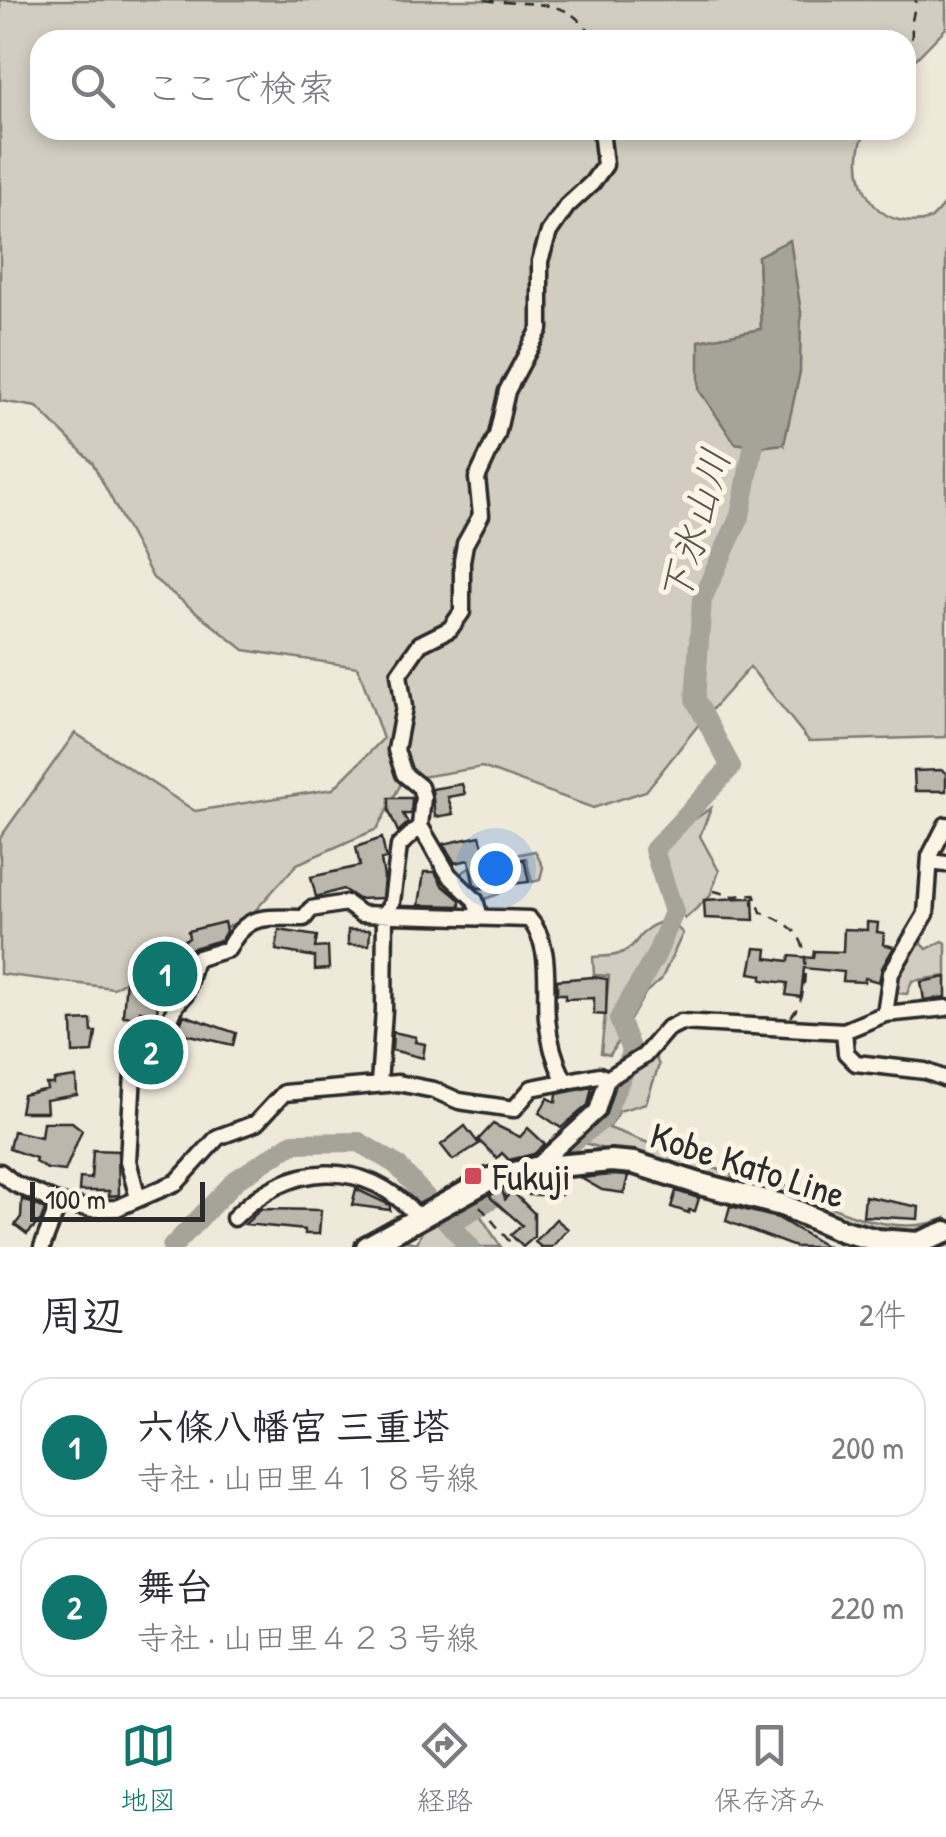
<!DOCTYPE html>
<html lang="ja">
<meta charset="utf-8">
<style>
body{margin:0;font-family:"Patrick Hand","Klee One",sans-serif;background:#f7f7f7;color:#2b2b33}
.scale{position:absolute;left:30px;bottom:25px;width:175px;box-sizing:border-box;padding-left:10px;border:5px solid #2b2b2b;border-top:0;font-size:28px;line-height:35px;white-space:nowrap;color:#2b2b2b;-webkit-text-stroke:8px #fcf5e5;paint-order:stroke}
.you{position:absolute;left:495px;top:868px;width:35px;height:35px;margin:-25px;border:8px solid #fff;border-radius:50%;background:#1a73e8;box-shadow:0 0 0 15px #1a73e833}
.badge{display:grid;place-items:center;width:65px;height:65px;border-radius:50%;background:#0f766e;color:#fff;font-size:32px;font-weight:700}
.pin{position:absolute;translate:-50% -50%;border:5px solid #fff;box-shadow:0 2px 10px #0006}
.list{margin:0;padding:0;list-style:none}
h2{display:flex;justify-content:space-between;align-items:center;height:130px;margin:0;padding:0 40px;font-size:42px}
h2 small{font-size:32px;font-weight:400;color:#7c7c81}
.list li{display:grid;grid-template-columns:65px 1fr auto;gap:30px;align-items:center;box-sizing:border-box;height:140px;margin:0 20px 20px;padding:0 20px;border:2px solid #e1e1e2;border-radius:30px}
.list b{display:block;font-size:38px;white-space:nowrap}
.list p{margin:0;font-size:32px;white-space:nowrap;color:#7c7c81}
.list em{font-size:32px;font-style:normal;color:#7c7c81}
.icon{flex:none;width:55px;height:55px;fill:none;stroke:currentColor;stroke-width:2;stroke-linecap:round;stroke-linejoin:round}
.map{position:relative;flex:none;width:946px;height:1247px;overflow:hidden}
.search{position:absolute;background:#fff;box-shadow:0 5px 15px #0003;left:30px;right:30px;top:30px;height:110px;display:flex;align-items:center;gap:25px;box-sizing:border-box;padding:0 35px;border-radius:30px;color:#7c7c81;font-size:38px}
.sheet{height:450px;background:#fff}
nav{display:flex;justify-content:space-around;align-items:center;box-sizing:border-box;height:140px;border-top:2px solid #e1e1e2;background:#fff;font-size:28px;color:#7c7c81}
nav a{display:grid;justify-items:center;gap:5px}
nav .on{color:#0f766e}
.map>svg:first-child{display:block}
.green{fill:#d2cdc0;stroke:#7e7c76;stroke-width:2.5;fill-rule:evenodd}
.water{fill:#a6a399;stroke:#75736d;stroke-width:2.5}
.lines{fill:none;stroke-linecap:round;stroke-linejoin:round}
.river{stroke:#a6a399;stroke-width:20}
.building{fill:#bcb7ac;stroke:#2b2b2b;stroke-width:2.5}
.street-casing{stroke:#2b2b2b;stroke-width:21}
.secondary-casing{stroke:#2b2b2b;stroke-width:28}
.path{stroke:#2b2b2b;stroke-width:2.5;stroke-dasharray:10 8;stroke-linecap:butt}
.street{stroke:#fcf5e5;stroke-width:14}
.secondary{stroke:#fcf5e5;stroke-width:20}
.poi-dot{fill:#d1495b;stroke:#fcf5e5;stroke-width:4}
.labels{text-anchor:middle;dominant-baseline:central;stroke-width:10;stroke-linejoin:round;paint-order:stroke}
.street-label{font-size:38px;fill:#2b2b2b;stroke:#fcf5e5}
.poi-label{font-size:38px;fill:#2b2b2b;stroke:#fcf5e5;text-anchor:start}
.water-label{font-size:40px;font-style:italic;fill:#565552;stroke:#fcf5e5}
</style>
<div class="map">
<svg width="946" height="1247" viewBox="0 0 946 1247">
<rect width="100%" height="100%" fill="#efe9da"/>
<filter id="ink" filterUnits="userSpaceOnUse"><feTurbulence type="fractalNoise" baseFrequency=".01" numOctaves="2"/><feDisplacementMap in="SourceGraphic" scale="20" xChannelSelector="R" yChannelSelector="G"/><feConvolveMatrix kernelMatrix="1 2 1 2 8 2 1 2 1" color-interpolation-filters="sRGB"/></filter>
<g filter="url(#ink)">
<path class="green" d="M0,0H946V28L906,69V40H40V130H866C850,161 861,211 899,220C908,222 920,223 930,219C935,216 941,207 946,202V737L809,741L750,667L699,724L646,791L593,808L482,767L403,780L377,829L297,864L252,914L113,988L0,974V838L75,733L195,811L333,789L383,739L358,667L244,650L153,578L92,462L37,407L0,401ZM758,256L784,444L700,341L761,329Z
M711,808L700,836L719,871L710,896L685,919L661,890L648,851Z
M535,851L543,867L540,880L532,882L526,858L470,870L474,890L498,886L499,894L482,900L457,876L477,863Z
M668,920L683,933L661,980L646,992L610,1055L601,1053L609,976L594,975L593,957C601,956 612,957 619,954C643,944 635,928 668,920Z
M917,939L927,949L943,941L946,943V976L912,981L907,994L896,993L900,970Z
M654,1055L659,1065L646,1103L619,1111L609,1128L733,1175L728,1186L581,1142L626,1077Z
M750,1168C804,1194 886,1245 946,1218V1223L906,1235L855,1228L732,1185Z
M471,1201L501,1247H383L396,1239L417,1243L426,1222Z"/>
<path class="water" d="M790,240L801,312L800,372L784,444L759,447L735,443L699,390V341L761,329L758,256Z"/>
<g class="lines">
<path class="river" d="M450,1223L515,1185L603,1119L632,1053L619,1019L656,955L674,912L654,850L731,767L695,699L702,599L740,516L758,423
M172,1247L236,1180L293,1143L359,1142L397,1165L470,1247"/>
</g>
<path class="building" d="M941,770L946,773V791H915L914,771Z
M462,784L465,794L448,797L453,814L435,817L432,789Z
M389,798H412L411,814H403L408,823L398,832L389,811Z
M480,836L489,867L524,859L529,882L478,888L474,884L469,860L455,863L443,844Z
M382,838L386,859L381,860L384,877L382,898L358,899L343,889L316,897L311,877L360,866L356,847Z
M424,872H435L442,885L460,900V906L419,905Z
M742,898H753L754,920L705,918L704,900Z
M224,922L226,931L221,940L187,950L184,940L189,938L188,931Z
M867,922L878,923L877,932L884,933L883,944L894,947L882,968L879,982L865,978L864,982L843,981L844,972L804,968L801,997L786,995L788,983L762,980V975L750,973L755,948L767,949L766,958L789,961L790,956L813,958L814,951L843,952L844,929L867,930Z
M279,930L317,936L315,948L328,947L329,969L315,970V957L276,950Z
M348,930H370L369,945H348Z
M155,965H175V984L159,983L157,1013L140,1011V1017L123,1016L126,978L155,980Z
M593,977L607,979L606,1015L594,1014V998L565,999V994H557V980Z
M946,977V997L924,1000L921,982Z
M184,1015L236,1033L233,1045L177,1032Z
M91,1020L92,1032H96L93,1052L73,1053L72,1021Z
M393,1032L416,1037L415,1042L425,1044L423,1058L392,1050Z
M76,1077L77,1095L46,1100L47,1112H20L23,1095L47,1089L46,1084H54V1080Z
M592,1087L588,1105L561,1128L539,1113L548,1098L556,1102L557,1094Z
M43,1122H72L82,1130L65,1171L47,1169L35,1162L36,1158L9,1149L13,1131L41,1137Z
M493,1124L520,1137L528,1128L545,1144L534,1154L509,1160L502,1153L497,1158L478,1140Z
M465,1126L479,1144L453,1160L441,1145Z
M93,1150L118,1151L119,1195L109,1196V1191H79L80,1178L91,1179Z
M611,1175L628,1176L624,1193L602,1190L581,1178Z
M563,1179L561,1195H529V1184Z
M356,1189L390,1205V1210L352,1205Z
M502,1190L505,1199L512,1191L534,1213V1237L523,1247L511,1235L522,1225L491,1198L490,1195Z
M676,1191L699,1198L695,1211L689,1210V1213L671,1207Z
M865,1196L919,1207L918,1219L863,1216Z
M22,1199L45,1209L41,1220L27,1234L15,1225L21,1217Z
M730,1206L778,1218L827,1247H795L726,1221Z
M261,1209L321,1210L319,1234H305V1230L245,1224Z
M556,1219L568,1229L552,1247H541L535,1242Z"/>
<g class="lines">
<g class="street-casing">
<path id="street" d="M420,826L423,797L420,787L404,774L396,750L404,707L399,674L420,644L450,629L462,612V561L465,544L481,515L477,478L497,435L507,391L540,329V261L549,232L567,206L592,183L605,165L601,130
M420,826L449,875L475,900L480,917
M930,862L946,864
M885,1014L891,973L926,914L930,856L946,825
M844,1031L885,1014L946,1008
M379,1084L384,1010L385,914L392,902L399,846L420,826
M535,1168L597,1111L607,1079
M0,1172L15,1184L59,1203
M138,1198L128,1161L135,1038L167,1028L176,1005L185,995L195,959L228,949C247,912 266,918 304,918L311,909L346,903L361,914L529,919C553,946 544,985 547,1019C549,1039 555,1061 564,1080
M234,1218C289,1162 363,1156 417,1216
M42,1247L59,1203L93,1209L117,1208L177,1182L218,1137L256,1123L284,1093L398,1083L434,1090L459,1101L514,1109L532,1088L599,1075L607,1079L644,1056L667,1029L681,1022L844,1031L846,1053L856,1063L925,1071L946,1079"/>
</g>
<g class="secondary-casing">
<path id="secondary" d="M367,1247L490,1179L535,1168L611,1161L634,1163L700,1184L782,1205L843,1231L877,1240L918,1243L946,1232"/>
</g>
<path class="path" d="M485,0C512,5 544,0 568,12C580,19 589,31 599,40
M906,91L911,84L912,21L916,0
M841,130L862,134L877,130
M714,891L734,896L754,894L761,912C793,925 807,935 805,971C804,989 803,1002 791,1017
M480,1206L514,1247"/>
<use href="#street" class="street"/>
<use href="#secondary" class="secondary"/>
</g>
</g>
<rect class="poi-dot" x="463" y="1166" width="20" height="20" rx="5"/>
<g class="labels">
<g class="street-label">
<text transform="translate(748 1164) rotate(18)">Kobe Kato Line</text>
</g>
<g class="poi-label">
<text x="493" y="1176">Fukuji</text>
</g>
<g class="water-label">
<text transform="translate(694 526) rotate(-74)">下氷山川</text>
</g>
</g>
</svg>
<div class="scale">100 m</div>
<div class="you"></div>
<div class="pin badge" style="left:165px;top:974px">1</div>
<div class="pin badge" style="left:151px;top:1052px">2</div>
<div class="search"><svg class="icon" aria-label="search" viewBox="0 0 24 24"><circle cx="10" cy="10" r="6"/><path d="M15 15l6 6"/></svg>ここで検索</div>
</div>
<section class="sheet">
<h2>周辺<small>2件</small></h2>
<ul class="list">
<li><span class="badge">1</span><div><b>六條八幡宮 三重塔</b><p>寺社 · 山田里４１８号線</p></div><em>200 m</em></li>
<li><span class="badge">2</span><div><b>舞台</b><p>寺社 · 山田里４２３号線</p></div><em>220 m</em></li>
</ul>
</section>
<nav>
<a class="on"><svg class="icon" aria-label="map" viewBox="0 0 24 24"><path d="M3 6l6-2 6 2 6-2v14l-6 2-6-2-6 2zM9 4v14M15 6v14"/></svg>地図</a>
<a><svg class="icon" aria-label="directions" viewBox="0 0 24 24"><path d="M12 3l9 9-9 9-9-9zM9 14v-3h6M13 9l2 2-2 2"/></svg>経路</a>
<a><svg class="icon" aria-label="saved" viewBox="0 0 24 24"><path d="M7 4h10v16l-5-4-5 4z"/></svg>保存済み</a>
</nav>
